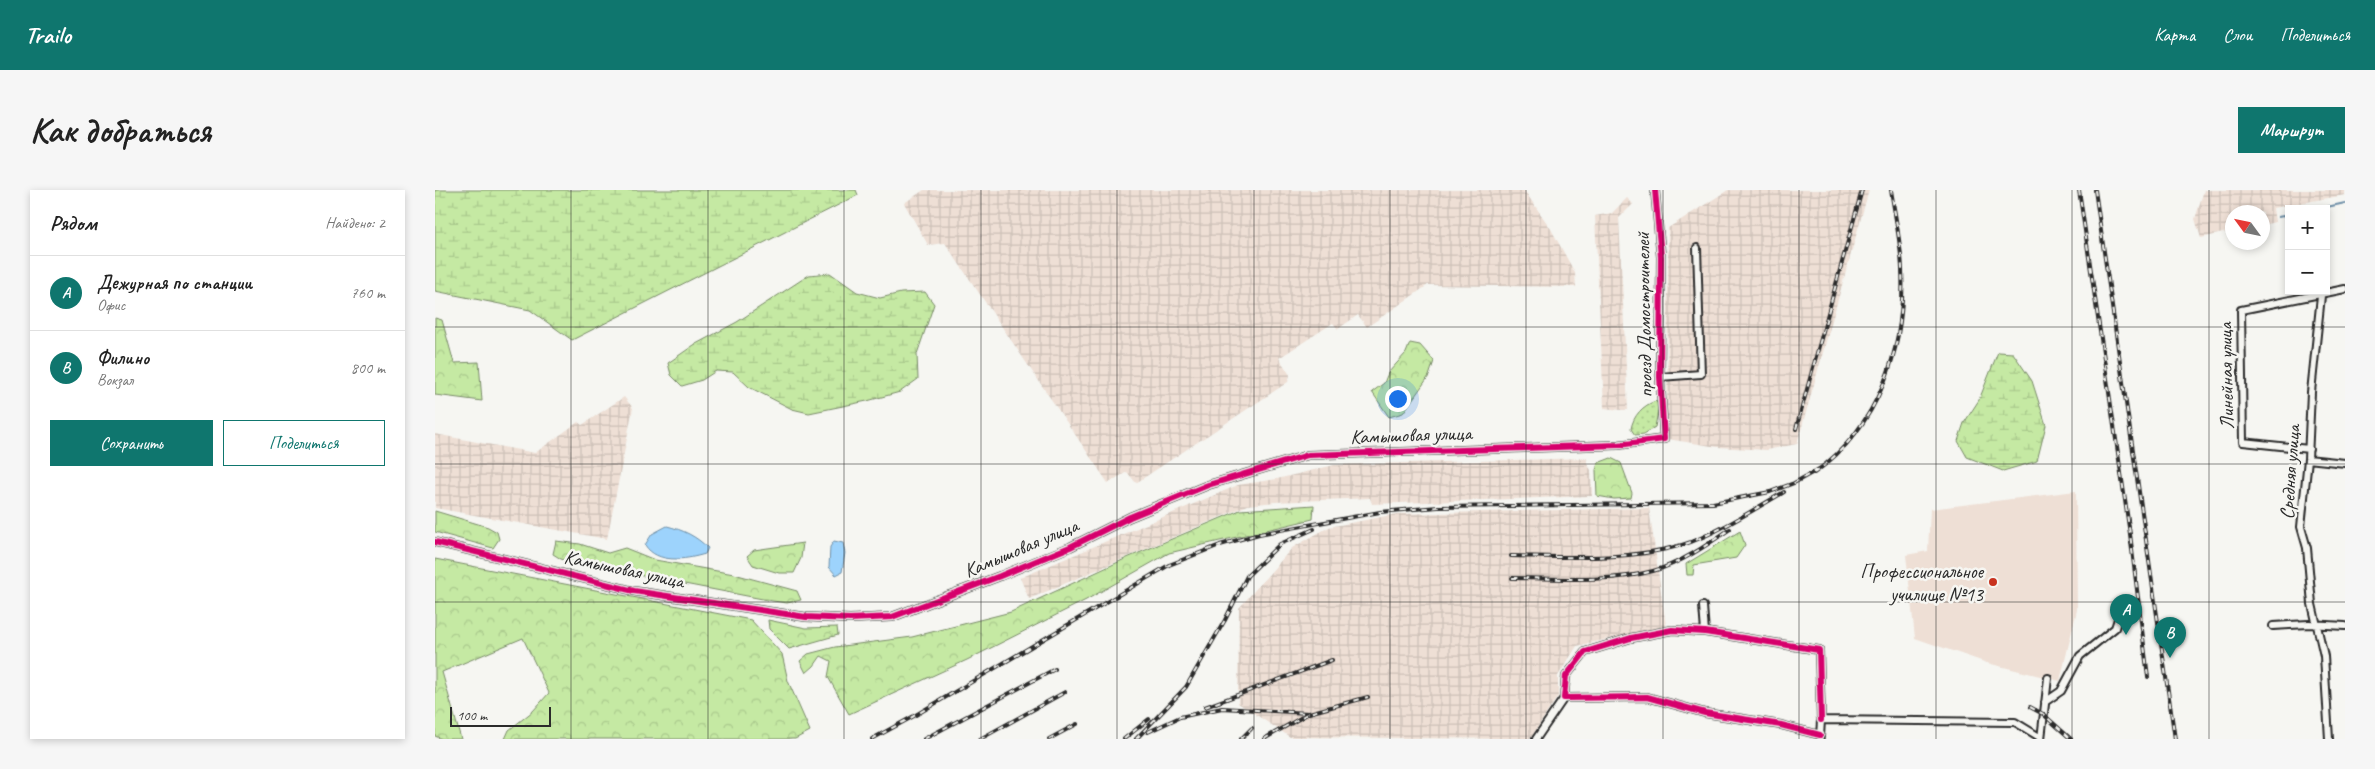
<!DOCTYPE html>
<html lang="ru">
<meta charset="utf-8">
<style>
body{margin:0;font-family:Caveat,sans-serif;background:#f6f6f6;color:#222}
.controls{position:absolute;right:15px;top:15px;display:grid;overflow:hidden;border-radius:0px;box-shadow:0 2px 8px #0003}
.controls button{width:45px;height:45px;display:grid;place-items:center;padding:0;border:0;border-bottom:1px solid #e0e0e0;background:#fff;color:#222;font:25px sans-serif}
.compass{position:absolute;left:1790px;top:15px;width:45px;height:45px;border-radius:50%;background:#fff;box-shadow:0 2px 8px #0003;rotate:303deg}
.scale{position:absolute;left:15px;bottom:12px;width:101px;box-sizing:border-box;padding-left:5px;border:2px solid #2b2b2b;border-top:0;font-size:14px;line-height:18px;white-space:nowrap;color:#2b2b2b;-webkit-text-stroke:4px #f6f6f2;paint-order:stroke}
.you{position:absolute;left:962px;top:208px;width:18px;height:18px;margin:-12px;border:4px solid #fff;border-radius:50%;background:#1a73e8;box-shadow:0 0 0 8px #1a73e833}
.badge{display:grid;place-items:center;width:32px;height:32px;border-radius:50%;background:#0f766e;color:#fff;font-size:16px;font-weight:700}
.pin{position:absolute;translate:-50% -41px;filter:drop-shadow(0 1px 2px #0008)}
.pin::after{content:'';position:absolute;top:26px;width:18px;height:15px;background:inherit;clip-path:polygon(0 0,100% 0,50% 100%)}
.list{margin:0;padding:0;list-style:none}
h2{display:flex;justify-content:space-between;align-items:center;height:65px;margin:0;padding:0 20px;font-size:21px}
h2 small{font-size:16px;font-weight:400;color:#767676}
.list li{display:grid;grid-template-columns:32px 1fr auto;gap:15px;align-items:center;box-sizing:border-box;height:75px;padding:0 20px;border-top:1px solid #e0e0e0}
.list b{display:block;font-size:19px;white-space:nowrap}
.list p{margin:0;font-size:16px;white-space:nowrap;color:#767676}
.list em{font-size:16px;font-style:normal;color:#767676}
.actions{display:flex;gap:10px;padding:15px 20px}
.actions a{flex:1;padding:11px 0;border:1px solid #0f766e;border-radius:0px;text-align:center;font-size:18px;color:#0f766e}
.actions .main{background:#0f766e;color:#fff}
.map{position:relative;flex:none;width:1910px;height:549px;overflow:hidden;border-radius:0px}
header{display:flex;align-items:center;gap:30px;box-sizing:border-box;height:70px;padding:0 25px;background:#0f766e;color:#fff}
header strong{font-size:24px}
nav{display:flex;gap:28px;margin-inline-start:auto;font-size:18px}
.intro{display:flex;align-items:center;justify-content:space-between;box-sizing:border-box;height:120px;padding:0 30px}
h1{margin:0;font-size:35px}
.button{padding:12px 22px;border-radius:0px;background:#0f766e;color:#fff;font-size:18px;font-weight:700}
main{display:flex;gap:30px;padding:0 30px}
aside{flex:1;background:#fff;border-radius:0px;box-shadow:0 2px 8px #0003}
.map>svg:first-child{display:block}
.built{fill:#eedfd5}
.industrial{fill:url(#industrial-grid)}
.grass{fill:url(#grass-dots);stroke:#788a67}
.forest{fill:url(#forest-crowns);stroke:#788a67}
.wetland{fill:url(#wetland-marsh);stroke:#788a67}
.water{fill:#9dd3fc;stroke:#6f90a8}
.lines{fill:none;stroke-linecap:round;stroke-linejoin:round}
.stream{stroke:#6f90a8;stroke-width:2}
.street-casing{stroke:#2b2b2b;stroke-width:10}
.street{stroke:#f6f6f2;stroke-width:6}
.rail-casing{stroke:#2b2b2b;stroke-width:4}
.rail{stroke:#f6f6f2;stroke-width:2;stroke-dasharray:5.5;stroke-linecap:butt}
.cycleway-casing{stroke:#f6f6f2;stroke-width:9}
.cycleway{stroke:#d6006c;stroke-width:6}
.grid{fill:none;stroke:#2b2b2b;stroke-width:1;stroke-opacity:0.55}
.poi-dot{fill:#c8321e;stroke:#f6f6f2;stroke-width:2}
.labels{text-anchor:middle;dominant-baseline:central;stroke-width:5;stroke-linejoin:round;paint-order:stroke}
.street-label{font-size:20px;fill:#2b2b2b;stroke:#f6f6f2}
.poi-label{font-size:20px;fill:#2b2b2b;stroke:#f6f6f2;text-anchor:end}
</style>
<header>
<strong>Trailo</strong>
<nav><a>Карта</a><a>Слои</a><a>Поделиться</a></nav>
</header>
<div class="intro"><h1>Как добраться</h1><a class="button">Маршрут</a></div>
<main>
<aside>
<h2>Рядом<small>Найдено: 2</small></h2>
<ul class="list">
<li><span class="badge">A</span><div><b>Дежурная по станции</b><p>Офис</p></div><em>760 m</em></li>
<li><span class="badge">B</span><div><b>Филино</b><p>Вокзал</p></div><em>800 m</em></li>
</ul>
<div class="actions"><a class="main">Сохранить</a><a>Поделиться</a></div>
</aside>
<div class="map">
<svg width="1910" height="549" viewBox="0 0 1910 549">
<defs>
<pattern id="industrial-grid" width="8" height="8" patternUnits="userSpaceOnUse" patternTransform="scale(1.25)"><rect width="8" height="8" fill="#eedfd5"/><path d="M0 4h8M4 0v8" fill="none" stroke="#ccc0b7"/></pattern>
<pattern id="grass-dots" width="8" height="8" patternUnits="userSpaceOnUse" patternTransform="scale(1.25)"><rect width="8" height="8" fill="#c5e9a3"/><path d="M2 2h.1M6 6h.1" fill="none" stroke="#a9c88c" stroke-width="1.8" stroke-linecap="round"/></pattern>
<pattern id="forest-crowns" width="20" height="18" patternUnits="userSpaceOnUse" patternTransform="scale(1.25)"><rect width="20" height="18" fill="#c5e9a3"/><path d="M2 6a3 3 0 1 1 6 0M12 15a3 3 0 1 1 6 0" fill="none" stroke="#a9c88c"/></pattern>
<pattern id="wetland-marsh" width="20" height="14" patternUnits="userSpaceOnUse" patternTransform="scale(1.25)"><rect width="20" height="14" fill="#c5e9a3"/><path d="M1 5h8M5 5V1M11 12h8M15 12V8" fill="none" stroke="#a9c88c"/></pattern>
</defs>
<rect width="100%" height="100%" fill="#f6f6f2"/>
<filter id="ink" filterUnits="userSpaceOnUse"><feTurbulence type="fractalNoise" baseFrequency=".02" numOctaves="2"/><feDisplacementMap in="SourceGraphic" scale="10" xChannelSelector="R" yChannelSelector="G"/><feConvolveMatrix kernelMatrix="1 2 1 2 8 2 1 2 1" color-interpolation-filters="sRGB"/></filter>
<g filter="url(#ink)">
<path class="built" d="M1641,301L1642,420L1625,491L1552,473L1480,448L1471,365L1493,361L1495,319Z"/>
<path class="industrial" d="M489,0H1089L1116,39L1140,83L1141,97L993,95L932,137L923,125L903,139L898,133L844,168L855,185L853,192L701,293L692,282L673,293L510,53L493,55L469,13Z
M1293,0H1434L1362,254L1331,260L1283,257L1232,249L1233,38Z
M1769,0H1910V5L1838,18L1840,32L1828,35V22H1798L1797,41L1766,48L1760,29Z
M1192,8L1198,14L1184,28L1193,220H1185L1169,218L1160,26L1177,23Z
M189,207L198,218L172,349L0,318V244L100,263L143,232L147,235Z
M1152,268V274L1156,280L1157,306L937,314L935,308L840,312L813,315L594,409L585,388L803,295L842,289L899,275Z
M1214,318L1231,436L1142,456L1123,486V506L1095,549L855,547L803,513L804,418L857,358L894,337L962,324Z"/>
<path class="grass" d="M1221,211L1224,216L1220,237L1209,244L1200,245L1196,239C1198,226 1208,215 1221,211Z"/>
<path class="forest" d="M0,128L7,130L19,173L44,172L47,211L0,205Z
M975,153L985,155L999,171L994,186L968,223L954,227L937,202L949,193L953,183L971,163Z
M1176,268L1186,273L1197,303L1196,308L1179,309L1162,306L1161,280L1163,273Z
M879,315L878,329L734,363L651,410L532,470L414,524L393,487L396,471L386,466L379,476L371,483L365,471L373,464L400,457L477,447L576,422L692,368L805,320Z
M0,321L53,337L62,342L64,349L58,358L0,342Z
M1305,341L1310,355L1301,368L1259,375L1258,385H1252L1251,374Z
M121,351L145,354L173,363L190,358L220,370L299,384L362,401L366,410L352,413L338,411L140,373L126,369L118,364Z
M368,353L366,368L359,383H344L318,375L312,366L319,360Z
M0,369L316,430L347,464L353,491L375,541L360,549H70L74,540L98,521L114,503L88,448L7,482L26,549H7L0,546Z
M333,430L371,438L402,437L403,445L354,459L334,439Z"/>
<path class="wetland" d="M0,0H421L423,5L137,150L95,120L0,101Z
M395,83L422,102L445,108L466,103L490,102L499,114L482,164L483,189L465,202L432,211L374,223L357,219L314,197L298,182L281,181L267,190L247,196L236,185L233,173L259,155L302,132L374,85Z
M1563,162L1578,163L1597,191L1611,235L1602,271L1568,281L1532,267L1523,251L1529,233L1544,210Z"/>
<path class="water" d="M232,336C248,340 261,346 273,358L270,364C250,370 222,374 210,355L217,344Z
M399,351L408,353L410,363L407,382L401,385L394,377L395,357Z"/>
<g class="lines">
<path class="stream" d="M1883,19L1910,13
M1843,27L1854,25"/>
<g class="street-casing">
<path id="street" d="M1886,106L1876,202L1873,269L1866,337L1872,358L1877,414L1889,466L1894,549
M1225,187L1266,184L1262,58
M1874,259L1808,252L1806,120L1910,99
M1873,269L1910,273
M0,352L199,401L371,427L415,429L457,427L565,386L635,357L695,327L773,295L873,265L1183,255L1229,249L1225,187L1226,67L1220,0
M1268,416L1270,442
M1838,436L1874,434L1910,436
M1610,512L1626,501L1645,466L1680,438L1684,426
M1385,545L1346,535L1270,523L1212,507L1129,508L1131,486L1150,462L1196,448L1237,440L1270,442L1384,460L1386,530
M1385,547L1386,530L1580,532L1606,548
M1101,549L1129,508
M1606,549L1613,488"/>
</g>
<use href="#street" class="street"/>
<g class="rail-casing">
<path id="rail" d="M1644,0L1695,344L1713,487
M1660,0L1740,549
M1361,239L1427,0
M1379,283C1444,237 1471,157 1467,79C1466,53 1460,26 1456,0
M1076,366C1132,367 1193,371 1247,355C1279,345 1320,319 1349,302
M1077,388C1122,388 1173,393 1218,381C1245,374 1272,355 1295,339
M770,517L897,470
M1595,517L1608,524L1636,549
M713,542L745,527L787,518L874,523
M437,549L479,526L734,375L785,355L824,344L945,322L1003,317L1278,313L1335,302L1359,293L1384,279
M489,549L620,479
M545,549L630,502
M614,549L642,534
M689,549L714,529
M701,549L751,497L790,430L812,386L845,354L879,339
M806,549L817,538
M829,549L874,523L933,507"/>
</g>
<use href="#rail" class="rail"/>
<g class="cycleway-casing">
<path id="cycleway" d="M0,352L199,401L371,427L415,429L457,427L565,386L635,357L695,327L773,295L873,265L1183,255L1229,249L1225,187L1226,67L1220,0
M1385,545L1346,535L1270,523L1212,507L1129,508L1131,486L1150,462L1196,448L1237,440L1270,442L1384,460L1386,530"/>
</g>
<use href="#cycleway" class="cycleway"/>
</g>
</g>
<path class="grid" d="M136,0V549M273,0V549M409,0V549M546,0V549M682,0V549M819,0V549M955,0V549M1091,0V549M1228,0V549M1364,0V549M1501,0V549M1637,0V549M1774,0V549M0,137H1910M0,274H1910M0,412H1910"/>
<circle class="poi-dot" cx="1558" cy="392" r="5"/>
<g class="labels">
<g class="street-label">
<text transform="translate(1209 125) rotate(-91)">проезд Домостроителей</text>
<text transform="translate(1791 186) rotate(-91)">Линейная улица</text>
<text transform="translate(976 245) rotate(-2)">Камышовая улица</text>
<text transform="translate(1855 282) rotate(-86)">Средняя улица</text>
<text transform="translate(586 358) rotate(-23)">Камышовая улица</text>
<text transform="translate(189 379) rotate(12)">Камышовая улица</text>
</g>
<g class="poi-label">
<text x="1548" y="381">Профессиональное<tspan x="1548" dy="23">училище №13</tspan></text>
</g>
</g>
</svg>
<div class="controls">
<button>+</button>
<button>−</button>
</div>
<svg class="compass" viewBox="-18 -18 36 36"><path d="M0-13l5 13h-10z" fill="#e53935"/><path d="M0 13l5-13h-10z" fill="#767676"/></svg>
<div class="scale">100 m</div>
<div class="you"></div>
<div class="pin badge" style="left:1691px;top:445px">A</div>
<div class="pin badge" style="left:1735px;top:468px">B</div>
</div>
</main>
